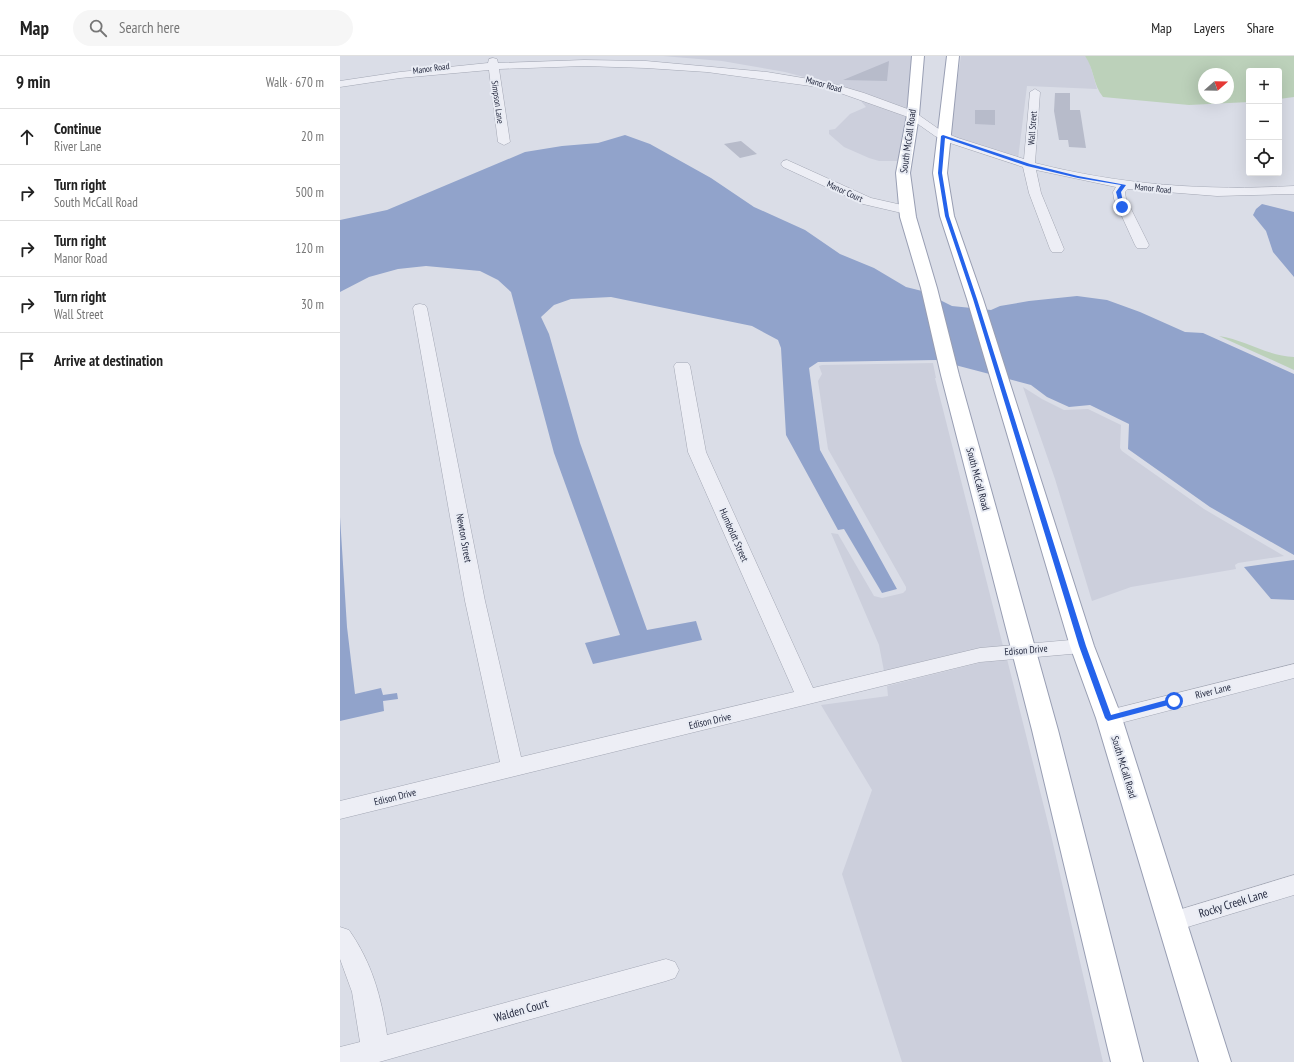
<!DOCTYPE html>
<meta charset="utf-8">
<style>
body{margin:0;font-family:"PT Sans Narrow",sans-serif;background:#f6f6f6;color:#222}
.controls{position:absolute;right:12px;top:12px;display:grid;overflow:hidden;border-radius:4px;box-shadow:0 4px 16px #0002}
.controls button{width:36px;height:36px;display:grid;place-items:center;padding:0;border:0;border-bottom:1px solid #e0e0e0;background:#fff;color:#222;font:20px sans-serif}
.compass{position:absolute;left:858px;top:12px;width:36px;height:36px;border-radius:50%;background:#fff;box-shadow:0 4px 16px #0002;rotate:70deg}
.stop{position:absolute;width:12px;height:12px;margin:-9px;border:3px solid #2563eb;border-radius:50%;background:#fff}
.stop.end{background:#2563eb;border-color:#fff;box-shadow:0 1px 4px #0008}
.list{margin:0;padding:0;list-style:none}
h2{display:flex;justify-content:space-between;align-items:center;height:52px;margin:0;padding:0 16px;font-size:17px}
h2 small{font-size:13px;font-weight:400;color:#767676}
.list li{display:grid;grid-template-columns:26px 1fr auto;gap:12px;align-items:center;box-sizing:border-box;height:56px;padding:0 16px;border-top:1px solid #e0e0e0}
.list b{display:block;font-size:15px;white-space:nowrap}
.list p{margin:0;font-size:13px;white-space:nowrap;color:#767676}
.list em{font-size:13px;font-style:normal;color:#767676}
.icon{flex:none;width:22px;height:22px;fill:none;stroke:currentColor;stroke-width:2;stroke-linecap:round;stroke-linejoin:round}
.map{position:relative;flex:none;width:954px;height:1006px;overflow:hidden}
header{display:flex;align-items:center;gap:24px;box-sizing:border-box;height:56px;padding:0 20px;background:#fff;border-bottom:1px solid #e0e0e0}
header strong{font-size:19px}
nav{display:flex;gap:22px;margin-inline-start:auto;font-size:14px}
.search{width:280px;height:36px;background:#f6f6f6;display:flex;align-items:center;gap:10px;box-sizing:border-box;padding:0 14px;border-radius:22px;color:#767676;font-size:15px}
main{display:flex}
aside{flex:1;background:#fff}
.map>svg:first-child{display:block}
.built{fill:#cccfdc}
.green{fill:#bcd1ba;fill-rule:evenodd}
.water{fill:#91a3cb}
.building{fill:#b7bbca}
.lines{fill:none;stroke-linecap:round;stroke-linejoin:round}
.street-casing{stroke:#a3a7b4;stroke-width:1}
.primary-casing{stroke:#989eb3;stroke-width:2}
.street{fill:#edeef5;fill-rule:evenodd}
.primary{fill:#fff;fill-rule:evenodd}
.route{fill:#2563eb}
.labels{text-anchor:middle;dominant-baseline:central;stroke-width:4;stroke-linejoin:round;paint-order:stroke}
.far-street-label{font-size:9px;fill:#23283e;stroke:#e9ecf4}
.street-label{font-size:10px;fill:#23283e;stroke:#e9ecf4}
.near-street-label{font-size:12px;fill:#23283e;stroke:#e9ecf4}
</style>
<header>
<strong>Map</strong>
<div class="search"><svg class="icon" aria-label="search" viewBox="0 0 24 24"><circle cx="10" cy="10" r="6"/><path d="M15 15l6 6"/></svg>Search here</div>
<nav><a>Map</a><a>Layers</a><a>Share</a></nav>
</header>
<main>
<aside>
<h2>9 min<small>Walk · 670 m</small></h2>
<ul class="list">
<li><svg class="icon" aria-label="ahead" viewBox="0 0 24 24"><path d="M12 20V5M6 11l6-6 6 6"/></svg><div><b>Continue</b><p>River Lane</p></div><em>20 m</em></li>
<li><svg class="icon" aria-label="right" viewBox="0 0 24 24"><path d="M7 20v-9h11M14 6l5 5-5 5"/></svg><div><b>Turn right</b><p>South McCall Road</p></div><em>500 m</em></li>
<li><svg class="icon" aria-label="right" viewBox="0 0 24 24"><path d="M7 20v-9h11M14 6l5 5-5 5"/></svg><div><b>Turn right</b><p>Manor Road</p></div><em>120 m</em></li>
<li><svg class="icon" aria-label="right" viewBox="0 0 24 24"><path d="M7 20v-9h11M14 6l5 5-5 5"/></svg><div><b>Turn right</b><p>Wall Street</p></div><em>30 m</em></li>
<li><svg class="icon" aria-label="arrive" viewBox="0 0 24 24"><path d="M6 21V4h12l-3 4 3 4H6"/></svg><div><b>Arrive at destination</b></div></li>
</ul>
</aside>
<div class="map">
<svg width="954" height="1006" viewBox="0 0 954 1006">
<rect width="100%" height="100%" fill="#dadde7"/>
<path class="built" d="M323,0H573L567,53L513,34L445,16L382,5Z
M621,0H745L749,5L757,33L687,30L678,103L609,79Z
M465,25L483,30L567,59L558,105H539L529,102L504,91L489,78V74L495,73L510,58L526,51L520,44Z
M593,307L596,322H595L663,590L636,593L544,615L539,589L491,477L498,478L534,540L542,542L563,537L566,534V531L488,393L478,325L482,318L479,310L482,309Z
M683,331L702,343L724,354L748,353L781,369L780,392L782,395L864,453L944,500L898,507L895,509L896,513L791,531L752,545L715,423Z
M667,603L711,779L763,1006H562L502,818L532,734L481,649L548,640L547,630L643,606Z"/>
<path class="green" d="M745,0H954V41L939,43V15H909V46L849,49L763,41C753,29 754,12 745,0ZM864,18H888V42H864Z
M879,280C905,284 928,300 954,301V314Z"/>
<path class="water" d="M285,79L310,88L371,122L414,151L465,174L500,198L534,212L566,231L582,235L612,250L651,254L660,250L689,245L737,240L767,244L800,256L845,276L863,277L954,318V499L870,451L788,393L789,368L750,349L729,351L707,341L691,329L596,304L478,306L469,312L480,394L557,533L542,537L504,473L498,474L446,379L441,292L438,284L412,270L271,241L231,243L214,249L201,261L209,278L240,387L307,574L356,565L362,584L253,608L245,587L280,579L214,397L171,236L158,224L140,215L86,210L58,213L29,221L0,236V164L47,154L185,96L222,90L258,87Z
M922,148L954,156V221L933,196L926,175L913,159L916,153Z
M0,461L7,571L15,638L41,632L43,639L57,637L58,643L43,645L44,655L0,665Z
M954,504V544L931,543L904,511Z"/>
<path class="building" d="M549,5L547,25L503,24Z
M715,37H730V54H740L746,92L729,91L728,84H719L714,55Z
M635,54H655V69L635,68Z
M401,85L417,98L400,102L384,88Z"/>
<g class="lines">
<g class="street-casing">
<path id="street" d="M153,2L157,3L158,7L244,4L306,5L427,16L487,26L524,37L573,55L603,76L618,82L684,103L690,36L695,33L700,36L695,107C781,129 866,135 954,130V138L877,140L788,133L785,136L786,143L809,189L807,192H797L795,189L774,143L773,136L776,131L696,114L701,137L724,193L722,196H712L710,193L689,137L683,111L610,87L595,80L568,61L486,32L367,16L306,12L244,10L159,13L170,86L164,89L158,86L149,14L60,22L0,31V25L60,16L148,7L149,3Z
M447,104L531,142L571,151L572,154L566,158L523,148L443,111L441,108L443,105Z
M80,248L85,249L87,252L145,545L181,701L454,636L348,396L334,310L336,307H348L350,310L366,396L473,632L640,592L742,583L749,585L752,590L749,595L742,597L640,606L0,763V745L160,706L125,545L73,252L75,249Z
M954,608V622L769,670L761,667L758,662L761,657L769,654Z
M954,819V839L831,876L822,873L818,866L822,859Z
M0,871L9,874C32,907 41,940 47,979L326,903L335,906L339,914L335,922L326,925L39,1006H0V991L20,986L12,936L0,903Z"/>
</g>
<g class="primary-casing">
<path id="primary" d="M572,0H584L579,59L570,117L576,161L597,232L619,319L718,674L803,1006H771L692,674L601,319L581,232L560,161L556,117L567,59Z
M607,0H619L607,117L614,160L643,243L754,590L782,662L891,1006H859L756,662L730,590L627,243L600,160L593,117Z"/>
</g>
<use href="#street" class="street"/>
<use href="#primary" class="primary"/>
</g>
<path class="route" d="M603,79L690,108L738,120L786,129L781,136L784,151L782,152L780,151L776,136L781,129L738,122L687,110L605,82L602,117L609,160L637,243L746,590L771,659L834,642L837,645L836,647L768,665L765,662L739,590L633,243L605,160L598,117L601,80Z"/>
<g class="labels">
<g class="far-street-label">
<text transform="translate(91 12) rotate(-8)">Manor Road</text>
<text transform="translate(484 28) rotate(16)">Manor Road</text>
<text transform="translate(158 46) rotate(82)">Simpson Lane</text>
<text transform="translate(692 72) rotate(-86)">Wall Street</text>
<text transform="translate(813 132) rotate(6)">Manor Road</text>
<text transform="translate(505 135) rotate(25)">Manor Court</text>
</g>
<g class="street-label">
<text transform="translate(568 85) rotate(-82)">South McCall Road</text>
<text transform="translate(638 423) rotate(75)">South McCall Road</text>
<text transform="translate(394 479) rotate(66)">Humboldt Street</text>
<text transform="translate(124 482) rotate(80)">Newton Street</text>
<text transform="translate(686 594) rotate(-5)">Edison Drive</text>
<text transform="translate(873 635) rotate(-14)">River Lane</text>
<text transform="translate(370 665) rotate(-13)">Edison Drive</text>
<text transform="translate(784 711) rotate(73)">South McCall Road</text>
<text transform="translate(55 741) rotate(-14)">Edison Drive</text>
</g>
<g class="near-street-label">
<text transform="translate(893 847) rotate(-17)">Rocky Creek Lane</text>
<text transform="translate(181 954) rotate(-16)">Walden Court</text>
</g>
</g>
</svg>
<div class="controls">
<button>+</button>
<button>−</button>
<button><svg class="icon" aria-label="locate" viewBox="0 0 24 24"><circle cx="12" cy="12" r="6"/><path d="M12 2v4M12 18v4M2 12h4M18 12h4"/></svg></button>
</div>
<svg class="compass" viewBox="-18 -18 36 36"><path d="M0-13l5 13h-10z" fill="#e53935"/><path d="M0 13l5-13h-10z" fill="#767676"/></svg>
<div class="stop" style="left:834px;top:645px"></div>
<div class="stop end" style="left:782px;top:151px"></div>
</div>
</main>
